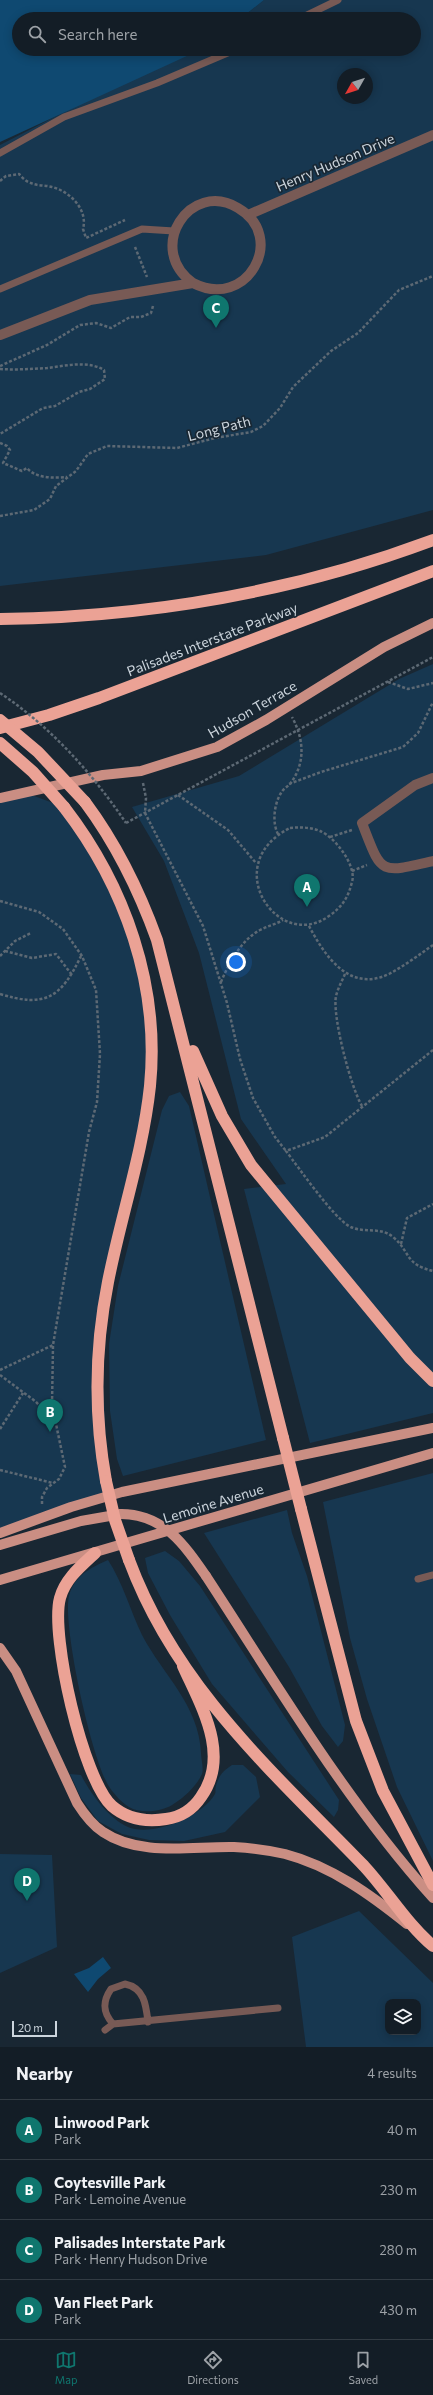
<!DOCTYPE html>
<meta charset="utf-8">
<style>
body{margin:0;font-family:Commissioner,sans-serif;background:#202a32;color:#f1f3f6}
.controls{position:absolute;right:12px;bottom:12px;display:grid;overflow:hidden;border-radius:8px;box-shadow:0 2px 10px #0003}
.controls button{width:36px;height:36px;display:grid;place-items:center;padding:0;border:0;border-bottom:1px solid #323b43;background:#131d26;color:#f1f3f6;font:20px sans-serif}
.compass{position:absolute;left:337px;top:68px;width:36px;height:36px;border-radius:50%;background:#131d26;box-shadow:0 2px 10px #0003;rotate:231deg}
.scale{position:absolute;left:12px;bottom:10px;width:45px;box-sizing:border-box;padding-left:4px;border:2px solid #ccd5dd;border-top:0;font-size:11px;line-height:14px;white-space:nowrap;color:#ccd5dd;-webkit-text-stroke:3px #192733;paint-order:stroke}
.you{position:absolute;left:236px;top:962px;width:14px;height:14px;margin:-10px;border:3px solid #fff;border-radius:50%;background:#1a73e8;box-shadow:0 0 0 6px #1a73e833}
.badge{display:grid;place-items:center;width:26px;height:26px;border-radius:50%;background:#0f766e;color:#fff;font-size:13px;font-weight:700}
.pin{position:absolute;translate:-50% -33px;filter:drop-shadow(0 1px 2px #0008)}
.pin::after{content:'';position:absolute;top:21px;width:14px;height:12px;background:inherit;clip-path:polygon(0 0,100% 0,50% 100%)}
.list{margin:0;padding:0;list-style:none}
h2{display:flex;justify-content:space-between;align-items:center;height:52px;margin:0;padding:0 16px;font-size:17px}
h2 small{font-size:13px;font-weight:400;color:#9da2a7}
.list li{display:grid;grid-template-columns:26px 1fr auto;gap:12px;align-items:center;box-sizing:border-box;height:60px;padding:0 16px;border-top:1px solid #323b43}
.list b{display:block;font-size:15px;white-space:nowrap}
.list p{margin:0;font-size:13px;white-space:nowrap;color:#9da2a7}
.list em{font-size:13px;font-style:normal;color:#9da2a7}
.icon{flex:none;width:22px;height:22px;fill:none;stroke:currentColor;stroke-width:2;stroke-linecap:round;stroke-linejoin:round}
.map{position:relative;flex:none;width:433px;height:2047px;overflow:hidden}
.search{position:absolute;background:#131d26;box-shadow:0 2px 10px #0003;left:12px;right:12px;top:12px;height:44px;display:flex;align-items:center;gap:10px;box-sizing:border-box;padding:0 14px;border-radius:22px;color:#9da2a7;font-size:15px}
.sheet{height:292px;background:#131d26}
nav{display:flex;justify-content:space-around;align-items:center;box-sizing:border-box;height:56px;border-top:1px solid #323b43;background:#131d26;font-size:11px;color:#9da2a7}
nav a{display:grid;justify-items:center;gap:2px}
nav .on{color:#0f766e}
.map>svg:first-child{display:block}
.green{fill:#173750;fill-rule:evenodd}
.water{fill:#0f4971}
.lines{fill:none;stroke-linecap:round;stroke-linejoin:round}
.path{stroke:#5d6974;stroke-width:2.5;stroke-dasharray:3 2;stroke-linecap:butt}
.lane{stroke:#785a55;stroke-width:7}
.street{stroke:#785a55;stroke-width:10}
.primary{stroke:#ca8e83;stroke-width:10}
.highway{stroke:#eba295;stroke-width:12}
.path-bridge{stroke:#5d6974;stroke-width:2.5;stroke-dasharray:3 2;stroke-linecap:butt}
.primary-bridge{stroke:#ca8e83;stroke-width:10}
.highway-bridge{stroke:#eba295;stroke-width:12}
.labels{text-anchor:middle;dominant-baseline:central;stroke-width:3.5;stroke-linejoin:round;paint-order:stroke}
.street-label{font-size:14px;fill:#ccd5dd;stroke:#192733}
</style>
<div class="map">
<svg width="433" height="2047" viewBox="0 0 433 2047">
<rect width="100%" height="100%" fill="#192733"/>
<path class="green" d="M264,0H433V510L266,555L0,586V145L152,67L202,49H414V19H240ZM343,74H367V98H343Z
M433,664V1413L310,1443L244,1189L286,1184L241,1119L199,953L164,861L132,807L239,776L399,679Z
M26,793L64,807L133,935L152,1052L101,1330L108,1496L0,1533V798Z
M180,1092L189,1106L266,1440L123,1476L117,1459L110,1411L109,1344L118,1286L162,1110L169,1096Z
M433,1473V1861L397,1787L367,1699L350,1638L323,1502Z
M287,1510L292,1533L307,1576L345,1725L343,1741L338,1747L322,1726L289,1667L204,1533Z
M165,1551L179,1561L200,1586L339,1800L338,1810L334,1817L288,1772L212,1684L170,1615L148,1573L145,1558Z
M108,1560C123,1583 130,1610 142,1635C163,1675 199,1705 201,1753C201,1759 204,1769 202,1774C197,1785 185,1797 175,1803C165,1811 142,1815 129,1807C123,1804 114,1794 110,1788C92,1763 62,1624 69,1596C74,1576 90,1568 108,1560Z
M232,1765H243L256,1777L260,1797L225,1832L184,1841L149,1840L122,1834L98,1821L81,1798L70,1774L81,1775C91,1794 108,1818 128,1827C152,1837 202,1817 215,1794C216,1792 215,1788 216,1786C219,1775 223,1771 232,1765Z
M0,1854L52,1855L57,1947L0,1973Z
M359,1911L433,1983V2047H306L292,1937ZM388,2002H418V2032H388Z"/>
<path class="water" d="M0,0H264L240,19H19V49H202L0,142Z
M103,1957L111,1968L98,1979L88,1992L74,1974L89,1968Z"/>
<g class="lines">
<path class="path" d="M0,181L6,176L19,174C22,177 26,182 31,183C37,186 45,185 52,187C71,192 88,210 83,229L86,238L125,220
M135,247L147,277
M0,366L47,345L80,325L96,323L111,328L130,317H141L151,313L153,306
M0,369C15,370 31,369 47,368C65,366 87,360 104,370L105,379L90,389L79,392L55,406L43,408L0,434
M0,443L7,446L10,450L3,463L22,471L27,468C36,479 55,478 67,477
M0,516L34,510L50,499L56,486L76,471L88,454L107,446L177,448L215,438L251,432L263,426L280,408L293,387L331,351L358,333L399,290L433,276
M388,682L408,689L433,683
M143,783L146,798L145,813L203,926L227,1003L240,1059L253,1098L275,1137L286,1151
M289,784L321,772L403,747L418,733L433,702
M178,795L228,830L256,863
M126,823L433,657
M290,828C300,827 310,827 320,831C335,837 357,866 352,882C348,898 342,907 329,916C278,953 218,864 290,828Z
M278,834C272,823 274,804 281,793C283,789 287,787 290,784C306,763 304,739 292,717
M330,837L352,830
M352,871L367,865
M0,901L39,912L63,929L82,956L96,990L100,1054L97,1102L89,1132L53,1345L52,1405L65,1467L59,1479L47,1488L42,1497V1505
M309,926C325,956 349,993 389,974C404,966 419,955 433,945
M5,951L32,958L56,954L72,975
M0,956L15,941L31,933
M345,974C342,981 338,988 336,996C332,1016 351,1088 362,1106
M221,982C229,963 241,940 260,930C268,926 276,924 283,920
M0,994C45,1008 61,998 81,956
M433,1050L325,1137L286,1151C299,1168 333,1217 349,1226C363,1234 380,1226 393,1237C411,1252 404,1264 433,1271
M401,1244L407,1218L433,1204
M0,1370L53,1345
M0,1375L35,1401L53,1419
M0,1429L23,1393
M0,1470L53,1483"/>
<path class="lane" d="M299,19L338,0
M0,153L64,117L157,83L237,49
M0,289L142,229L174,231
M418,1579L433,1575
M113,2024C103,2013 102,2002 111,1989L125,1984C144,1988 146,2004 148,2022
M105,2030L113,2024L278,2008"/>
<path class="street" d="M248,215L433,135
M0,335L90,300L193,283C247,311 288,237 238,208C190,179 145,249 193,283
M433,778L415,785L362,823C382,874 378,874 433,861"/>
<path class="primary" d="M0,798L103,775L141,771L217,747L266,720L384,647L433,623
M0,1533L71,1507L122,1492L433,1428
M0,1545L81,1521L121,1514
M206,1576C278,1686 345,1800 433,1898
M0,1580L433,1453
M0,1648L16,1671L77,1803C84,1814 92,1825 103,1832C140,1857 192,1846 234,1847C251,1848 268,1850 285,1854C331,1866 371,1895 407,1924"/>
<path class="highway" d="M0,619C148,617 294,592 433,540
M0,728L49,715L99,698L433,571
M85,802C117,845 139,890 157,940L283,1438
M64,807C125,886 160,985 150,1086C143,1152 121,1216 108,1282C95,1347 94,1415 106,1481
M193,1051L222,1116L251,1165L410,1358L433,1381
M301,1509L356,1721L383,1791L433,1885
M95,1553C81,1566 65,1579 60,1598C50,1635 83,1780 112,1806C127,1819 147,1822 166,1819C181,1817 193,1809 201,1797C231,1755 201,1706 183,1666
M129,1560C176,1687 272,1771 364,1866C388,1892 406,1923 433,1946"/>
<path class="path-bridge" d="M0,693C51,727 92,773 126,823"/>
<path class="primary-bridge" d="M121,1514C163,1514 184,1544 206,1576"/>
<path class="highway-bridge" d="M0,720L38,752L85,802
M0,743L33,772L64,807
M283,1438L301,1509
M106,1481L115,1520L129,1560"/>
</g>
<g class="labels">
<g class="street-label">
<text transform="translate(335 162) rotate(-23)">Henry Hudson Drive</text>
<text transform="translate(219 428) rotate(-14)">Long Path</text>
<text transform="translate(212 639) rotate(-21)">Palisades Interstate Parkway</text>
<text transform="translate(252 709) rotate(-30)">Hudson Terrace</text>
<text transform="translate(213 1503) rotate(-17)">Lemoine Avenue</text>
</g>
</g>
</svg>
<div class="controls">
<button><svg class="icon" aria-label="layers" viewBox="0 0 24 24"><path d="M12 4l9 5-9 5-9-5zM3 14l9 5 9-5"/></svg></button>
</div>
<svg class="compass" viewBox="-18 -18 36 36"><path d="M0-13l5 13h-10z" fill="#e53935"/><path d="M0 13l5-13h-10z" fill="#9da2a7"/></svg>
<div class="scale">20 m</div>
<div class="you"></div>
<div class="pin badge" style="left:307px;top:907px">A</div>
<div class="pin badge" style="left:50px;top:1432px">B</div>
<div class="pin badge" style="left:216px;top:328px">C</div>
<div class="pin badge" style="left:27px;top:1901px">D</div>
<div class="search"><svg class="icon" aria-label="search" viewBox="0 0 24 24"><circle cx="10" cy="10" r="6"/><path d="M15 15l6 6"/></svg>Search here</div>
</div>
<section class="sheet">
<h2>Nearby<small>4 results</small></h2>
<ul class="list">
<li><span class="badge">A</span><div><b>Linwood Park</b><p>Park</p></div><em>40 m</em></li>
<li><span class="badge">B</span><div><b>Coytesville Park</b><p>Park · Lemoine Avenue</p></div><em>230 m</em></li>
<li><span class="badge">C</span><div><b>Palisades Interstate Park</b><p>Park · Henry Hudson Drive</p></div><em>280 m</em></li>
<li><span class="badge">D</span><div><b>Van Fleet Park</b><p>Park</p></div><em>430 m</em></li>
</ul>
</section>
<nav>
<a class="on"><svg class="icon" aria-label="map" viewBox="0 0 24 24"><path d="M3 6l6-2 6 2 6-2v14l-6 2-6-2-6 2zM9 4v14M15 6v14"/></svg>Map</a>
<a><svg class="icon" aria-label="directions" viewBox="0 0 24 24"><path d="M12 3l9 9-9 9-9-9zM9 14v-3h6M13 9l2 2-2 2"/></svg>Directions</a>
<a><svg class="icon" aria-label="saved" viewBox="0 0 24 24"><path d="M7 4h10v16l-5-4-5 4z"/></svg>Saved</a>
</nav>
